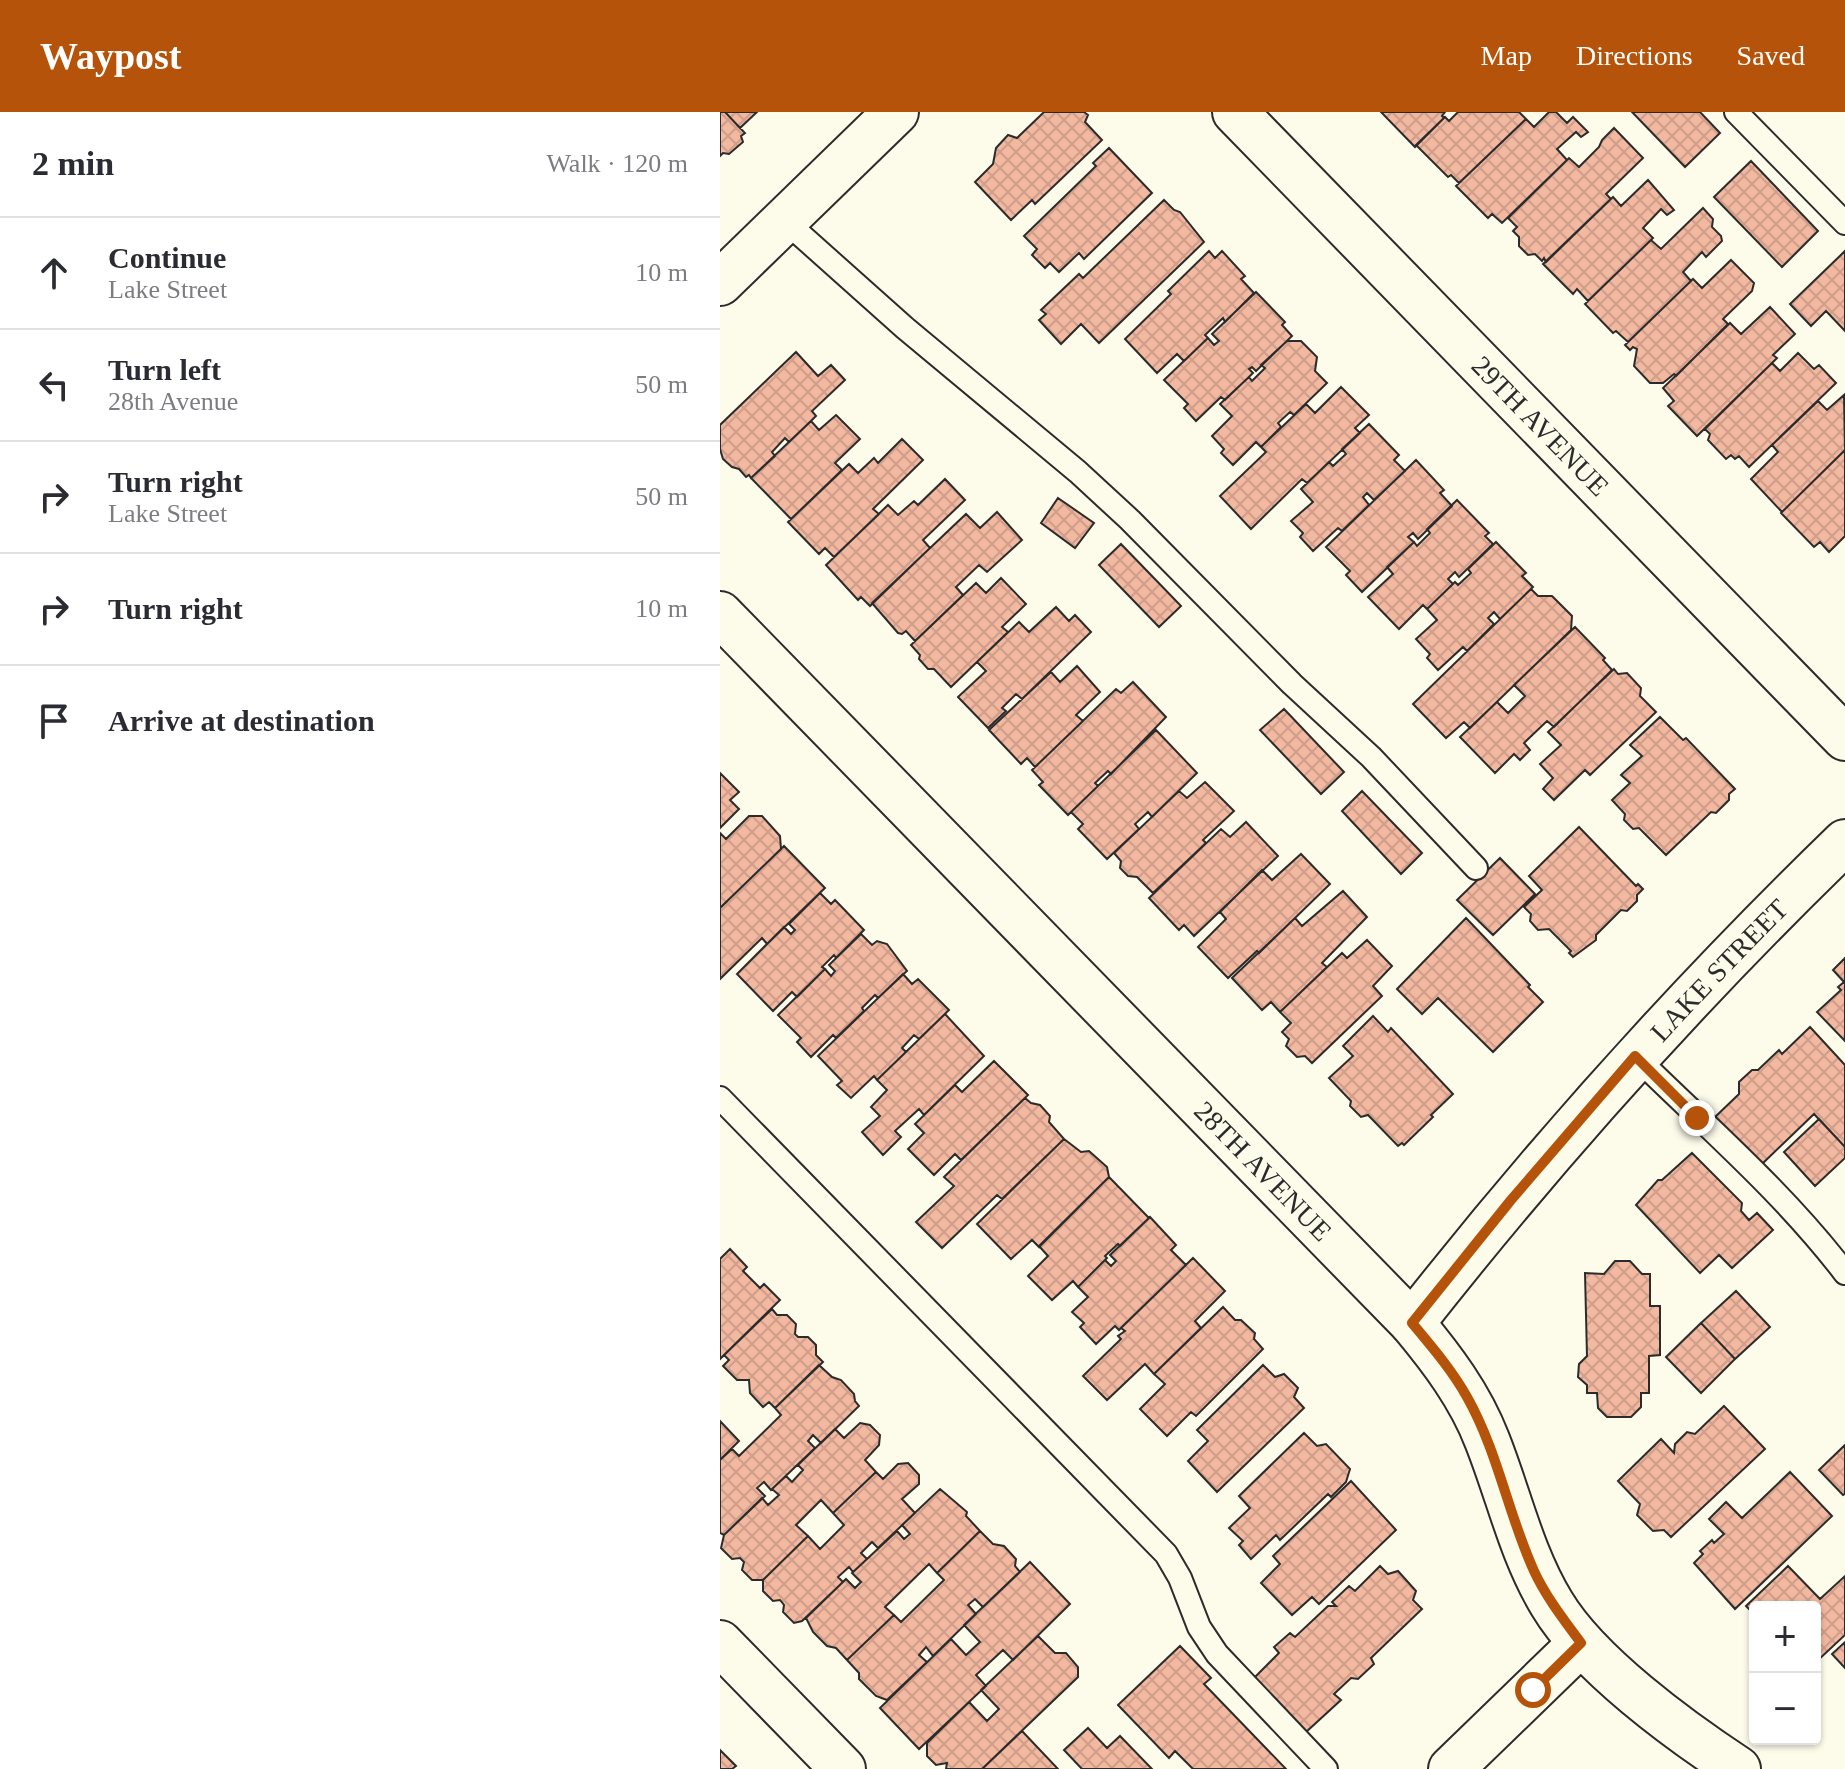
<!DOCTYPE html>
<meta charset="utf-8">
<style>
body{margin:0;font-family:"Times New Roman",serif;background:#f2f2f3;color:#2b2b33}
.controls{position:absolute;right:24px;bottom:24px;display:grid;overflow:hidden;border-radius:8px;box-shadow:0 2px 6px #0004}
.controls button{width:72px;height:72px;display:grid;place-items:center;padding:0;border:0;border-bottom:2px solid #e1e1e2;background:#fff;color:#2b2b33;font:40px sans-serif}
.stop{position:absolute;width:24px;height:24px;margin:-18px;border:6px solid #b45309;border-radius:50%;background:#fff}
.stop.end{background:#b45309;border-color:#fff;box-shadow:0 2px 8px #0008}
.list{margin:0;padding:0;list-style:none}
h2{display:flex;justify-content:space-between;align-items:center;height:104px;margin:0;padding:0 32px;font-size:34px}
h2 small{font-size:26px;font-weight:400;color:#7c7c81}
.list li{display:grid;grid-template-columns:52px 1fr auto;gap:24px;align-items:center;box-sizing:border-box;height:112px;padding:0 32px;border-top:2px solid #e1e1e2}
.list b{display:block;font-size:30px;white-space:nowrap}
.list p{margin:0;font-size:26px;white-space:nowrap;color:#7c7c81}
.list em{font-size:26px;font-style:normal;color:#7c7c81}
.icon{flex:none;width:44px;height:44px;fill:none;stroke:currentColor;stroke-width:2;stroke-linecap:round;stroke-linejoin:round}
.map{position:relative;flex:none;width:1125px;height:1657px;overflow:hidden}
header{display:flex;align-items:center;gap:48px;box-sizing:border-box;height:112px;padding:0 40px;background:#b45309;color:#fff}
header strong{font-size:38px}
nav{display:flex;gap:44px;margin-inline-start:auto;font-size:28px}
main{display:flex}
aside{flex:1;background:#fff}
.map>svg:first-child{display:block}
.building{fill:url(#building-cross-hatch);stroke:#2b2b2b;stroke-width:2}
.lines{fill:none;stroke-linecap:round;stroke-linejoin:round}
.service-casing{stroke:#2b2b2b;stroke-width:26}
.minor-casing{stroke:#2b2b2b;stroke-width:48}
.tertiary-casing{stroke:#2b2b2b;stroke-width:48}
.service{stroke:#fdfbea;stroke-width:22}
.minor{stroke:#fdfbea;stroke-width:44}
.tertiary{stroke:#fdfbea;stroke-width:44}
.route{stroke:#b45309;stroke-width:10}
.labels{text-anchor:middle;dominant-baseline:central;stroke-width:6;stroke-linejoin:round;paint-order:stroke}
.street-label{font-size:28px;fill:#2b2b2b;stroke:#fdfbea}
</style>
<header>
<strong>Waypost</strong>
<nav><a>Map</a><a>Directions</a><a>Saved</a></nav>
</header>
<main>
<aside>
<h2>2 min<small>Walk · 120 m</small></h2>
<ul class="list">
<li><svg class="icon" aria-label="ahead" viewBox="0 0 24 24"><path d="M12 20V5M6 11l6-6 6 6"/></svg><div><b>Continue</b><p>Lake Street</p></div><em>10 m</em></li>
<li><svg class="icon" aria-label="left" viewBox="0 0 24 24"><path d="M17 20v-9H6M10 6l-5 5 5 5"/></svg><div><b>Turn left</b><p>28th Avenue</p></div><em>50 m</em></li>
<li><svg class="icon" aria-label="right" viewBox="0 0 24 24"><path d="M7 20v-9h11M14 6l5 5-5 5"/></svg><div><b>Turn right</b><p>Lake Street</p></div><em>50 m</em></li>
<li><svg class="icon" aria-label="right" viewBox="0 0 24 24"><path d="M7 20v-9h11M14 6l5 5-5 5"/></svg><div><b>Turn right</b></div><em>10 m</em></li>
<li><svg class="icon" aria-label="arrive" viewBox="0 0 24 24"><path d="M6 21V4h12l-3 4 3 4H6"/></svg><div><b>Arrive at destination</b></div></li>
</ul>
</aside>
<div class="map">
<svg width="1125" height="1657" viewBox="0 0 1125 1657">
<defs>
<pattern id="building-cross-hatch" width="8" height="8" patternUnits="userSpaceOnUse" patternTransform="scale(2)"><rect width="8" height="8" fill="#f2b8a0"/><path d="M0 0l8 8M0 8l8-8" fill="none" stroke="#d09e8a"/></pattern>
</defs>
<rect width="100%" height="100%" fill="#fdfbea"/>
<path class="building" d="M0,0H5L25,21L21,24L23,30L9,42L3,41L0,44Z
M5,0H37L20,16Z
M324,0H364L368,3L365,10L382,28L315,92L312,88L291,108L255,70L273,52L276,36L288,23L297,26Z
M661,0H725L722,4L724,6L695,35Z
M738,0H799L806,7L739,71L731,63L728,65L696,33L725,5L729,9Z
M829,0H836L847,11L853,5L868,20L861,25L856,20L837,37L847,48L782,111L772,102L768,106L736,74L806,7L814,15Z
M912,0H980L1000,21L965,55Z
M894,16L923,46L886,82L891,87L826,150L824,146L822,149L815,142L808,143L799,134V125L793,119L797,115L788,106L849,46L859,55L879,35L882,28Z
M389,36L432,81L364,147L359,141L339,160L330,151L325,156L312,143L317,137L304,124L376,54L373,51Z
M1031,49L1098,119L1062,155L994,85Z
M928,68L954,98L947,103L941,97L923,116L933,126L868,189L857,177L853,182L823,152L893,85L901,94Z
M444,88L454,98L460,100L484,130L379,231L361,212L341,232L319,208L326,202L321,198L359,162L363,166Z
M983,96L993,107L992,115L1001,124L1002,129L986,145L982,140L963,160L971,169L908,230L896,219L893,221L865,192L931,128L941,137Z
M489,139L495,146L502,139L525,164L521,167L534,181L505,210L503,206L485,223L488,226L464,249L457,242L437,261L405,227L451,182L448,179Z
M1125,139V219L1106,199L1091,214L1070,192Z
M1011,148L1034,171L1032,179L1003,207L1008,212L956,264L954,262L943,271H930L914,254L917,237L913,235L910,238L905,233L973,167L982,176Z
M536,180L565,210L562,213L572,224L536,259L532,255L529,257L533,261L505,288L501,285L476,309L464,296L468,292L444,268L488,226L494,233L499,229L492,222Z
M1050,195L1075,222L1053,243L1057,246L1052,251L977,324L948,294L954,289L943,276L1010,211L1021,222Z
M567,229H581L597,245L595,259L607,271L574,303L570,300L558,311L561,315L541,335L536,330L513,353L501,341L504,337L492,324L512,304L500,292L529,265L532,269L545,256L541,253Z
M76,240L98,264L111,253L125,268L92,299L96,304L91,309L69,330L65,326L52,340L55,344L31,366L29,363L26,365L19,357L12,355L3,347L0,337V313Z
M1078,241L1094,257L1099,253L1116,271L1029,355L1019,344L1015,347L1011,343L1006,347L988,328L990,322L985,317L1052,251L1060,259Z
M621,275L649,303L635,316L640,321L587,371L582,367L531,417L500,384L546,340L541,335L586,292L595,301Z
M1124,283L1125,338L1062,400L1031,367L1058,340L1052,333L1098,289L1107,298Z
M116,303L140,327L115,351L122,358L71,407L31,366L91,309L99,318Z
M649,312L679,343L674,348L685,359L654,388L647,381L643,385L649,393L622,419L618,416L593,439L580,425L583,421L571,409L593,390L581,377L609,350L613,354L626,342L622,337Z
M182,327L203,348L153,397L159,402L114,445L105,436L99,442L68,410L129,352L138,361L154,346L158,351Z
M1125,338V424L1109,440L1100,430L1094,435L1061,401Z
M696,348L724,378L720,381L732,394L698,427L693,421L688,425L694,430L642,480L626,463L630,459L606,435Z
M225,367L245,388L203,428L210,436L150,494L141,485L138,488L106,453L168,393L178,403L194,389L198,393Z
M338,386L374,411L355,436L321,411Z
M737,388L769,421L765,424L773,432L739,465L735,460L728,467L733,472L707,497L703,493L679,517L648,485L673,462L667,455L694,430L697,434L710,421L707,417Z
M277,400L302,428L267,460L259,453L236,475L243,483L195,529L186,519L182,522L178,521L152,491L246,402L260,416Z
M776,430L806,461L802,464L813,475L780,507L774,500L768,506L774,512L747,539L743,535L718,558L707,546L710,542L696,527L717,508L707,497L735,470L738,473L751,461L748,457Z
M401,432L461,494L439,515L379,453Z
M281,466L306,492L282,515L288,520L231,575L214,557H208L199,547L200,543L191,533L256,471L266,481Z
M811,477L818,484H832L852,504L851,518L750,616L744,610L726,626L693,592Z
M336,495L349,509L355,503L371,520L302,587L296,582L282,596L286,599L268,616L238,585L266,559L257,550L299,510L309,520Z
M855,515L885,546L883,548L892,558L834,615L827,609L804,631L810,638L800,648L794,642L775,661L740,625L777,590L788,601L805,584L794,573Z
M357,554L380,580L356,603L363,609L315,655L307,646L301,652L269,618L331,560L340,570Z
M894,557L898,562L907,561L921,576L920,584L936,600L870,663L865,658L834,688L823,677L833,666L820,652L841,633L828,620Z
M413,570L446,605L391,662L388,659L375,671L378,674L348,703L319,673L323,670L312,658L396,577L401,581Z
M564,597L624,660L601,682L540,618Z
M940,605L963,628L966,626L1015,677L1009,682V688L996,701L991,700L946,743L919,716L913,717L904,708L905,702L892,688L910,671L901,663L922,644L910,633Z
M436,618L477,661L432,705L428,700L415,712L419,717L387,747L358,717L363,712L351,700Z
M0,661L19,680L10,688L19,697L0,716Z
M485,670L514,699L483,728L486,731L433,781L417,765L408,764L400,756L401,749L394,741L459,679L467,686Z
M642,679L702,741L681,762L622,699Z
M29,704H42L60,724L61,737L0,796V721L6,727Z
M526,710L558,744L474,824L464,813L459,818L429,786L501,717L510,725Z
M859,715L916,774L918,772L923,777L917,783V789L907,799L901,798L876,823V828L853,845L849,841L851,839L829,817L818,818L810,809L811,802L804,795L822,778L809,764Z
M64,734L105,776L47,832L42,826L0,867V796Z
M581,742L610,772L539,841L537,839L508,866L478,835L506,807L500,800L542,758L552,768Z
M780,746L815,782L773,823L737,788Z
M623,779L647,805L602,851L607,855L560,900L551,890L542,898L512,866L575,806L582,814Z
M100,781L111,792L115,788L144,818L116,846L114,843L102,855L105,857L77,885L72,880L53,899L17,862L64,815L71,822L75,818L69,812Z
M746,806L810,873L808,875L823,890L773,940L718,886L702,902L677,877Z
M141,822L152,833L157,829L167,832L187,859L158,886L155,883L142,896L144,899L116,926L113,923L91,945L77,930L81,926L58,903L105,857L111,864L115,859L109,853Z
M647,828L672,854L653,874L662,884L592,951L585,944L577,945L566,934L569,927L562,920L571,911L560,900L622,841L627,846Z
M1125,846V929L1097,900L1121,878L1118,875L1124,870L1113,858Z
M183,862L192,872L198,867L229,898L199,927L194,923L182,936L186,940L157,968L154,964L131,986L117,973L122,969L98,944Z
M225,902L264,944L204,1003L199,997L175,1019L181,1025L163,1043L142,1020L160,1004L151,995L167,978L157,968Z
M653,904L668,920L671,916L733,982L711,1003L713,1005L684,1033L682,1031L678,1034L648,1003L641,1005L630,994L631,989L609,966L633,944L623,934Z
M1090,915L1125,953V1035L1094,1002L1041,1053L995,1005L1019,982V970L1032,958H1038L1059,938L1062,942Z
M274,949L308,983L241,1048L235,1042L214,1063L188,1037L204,1021L195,1012L235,973L242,980Z
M305,986L311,991L320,993L330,1004L329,1010L344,1027L282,1087L277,1083L222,1136L196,1110L234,1074L224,1065Z
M1099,1007L1125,1035V1046L1095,1074L1064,1040Z
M344,1027L361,1040L369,1039L387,1055L389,1065L319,1135L312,1128L291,1147L257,1112Z
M972,1041L1022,1091L1021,1099L1029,1108L1037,1101L1053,1118L1012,1156L999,1143L980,1161L916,1093L938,1068H942Z
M389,1065L429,1106L400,1134L398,1132L385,1144L387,1146L358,1175L353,1169L332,1188L308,1164L328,1144L319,1134Z
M430,1105L456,1133L451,1138L466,1153L401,1216L399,1218L395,1214L376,1232L360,1215L364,1211L352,1200L368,1185L358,1175L385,1148L391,1154L396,1149L390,1143Z
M10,1137L27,1155L23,1159L40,1176L44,1172L60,1188L0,1247V1147Z
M473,1146L505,1179L475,1209L481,1216L434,1262L425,1252L387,1288L363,1264L401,1227L398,1224L405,1219L401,1216Z
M895,1149H910L922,1162H930V1194H940V1243L929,1244V1281H921V1295L911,1305H887L878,1296L877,1281H867V1273L858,1265L859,1252L867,1244L865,1161L884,1162Z
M1016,1179L1050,1215L1015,1247L981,1211Z
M503,1195L515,1208H521L535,1221L534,1227L543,1237L476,1304L471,1300L447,1324L420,1297L445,1272L434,1262Z
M52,1197L57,1203H67L76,1212L75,1222L78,1225H88L96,1233V1243L103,1250L55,1296L49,1290L43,1295L30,1281L29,1268H17L3,1254L9,1248L4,1243Z
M981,1211L1015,1247L981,1281L946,1245Z
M99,1253L112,1265L121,1268L134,1282L135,1289L139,1294L101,1331L93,1323L88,1329L95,1336L51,1378L44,1370L37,1376L45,1384L4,1423L0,1421V1348L12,1337L19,1344L61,1303L55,1296Z
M543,1253L555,1265L564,1262L578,1276L574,1285L584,1296L497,1380L468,1349L488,1329L477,1318Z
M1004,1294L1045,1337L951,1425L944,1418L933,1419L917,1403L920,1392L898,1369L941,1327L954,1341L955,1332L967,1320L975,1322Z
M0,1309L19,1329L0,1348Z
M140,1311L150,1313L160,1323L159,1333L145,1348L156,1360L113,1401L101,1388L76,1413L88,1424L43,1468H32L22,1458L24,1450L20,1446L12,1447L1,1436L4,1423L42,1386L48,1393L59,1383L52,1377L66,1364L72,1370L83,1358L78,1353L115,1317L124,1326Z
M584,1321L597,1334L606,1332L630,1357L626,1370L611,1385L608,1382L560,1428L556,1423L531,1447L519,1433L523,1429L509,1416L530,1396L519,1384Z
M1125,1333V1382L1123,1383L1099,1358Z
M188,1351L199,1363V1372L182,1387L195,1401L158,1436L152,1430L141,1441L147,1447L133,1460L129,1455L118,1465L123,1470L82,1509L74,1511L63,1500L64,1493L60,1488L53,1489L43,1479V1468L88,1424L100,1437L124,1413L113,1401L156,1360L163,1367L178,1352Z
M1070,1360L1112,1404L1015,1497L974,1451L983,1442L980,1439L992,1428L994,1431L1004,1422L989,1407L1006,1390L1022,1406Z
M631,1369L676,1418L599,1492L592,1485L572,1503L541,1471L560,1452L553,1444Z
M220,1377L247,1400L246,1404L260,1419L217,1461L209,1452L165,1495L174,1503L127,1548L116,1536L107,1534L93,1520L86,1506L126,1467L135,1476L141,1470L132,1461L177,1419L184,1427L190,1422L182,1413Z
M260,1419L273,1432L284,1434L296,1447L295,1454L300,1460L263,1495L255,1487L248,1493L256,1502L213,1544L206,1535L199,1543L207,1550L167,1588L156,1584L139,1567V1561L127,1548L174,1503L181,1510L224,1468L217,1461Z
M310,1450L350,1492L293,1548L283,1538L256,1563L266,1574L199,1637L160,1596L231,1527L246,1543L260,1530L244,1513Z
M660,1454L668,1462L678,1459L696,1479L693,1488L702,1497L651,1546L654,1552L638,1567L631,1566L614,1582L621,1588L586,1620L534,1566L559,1541L554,1535L570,1521L575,1525L608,1494H616L612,1490L629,1474L635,1479Z
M1068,1454L1100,1487L1125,1464V1523L1095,1551V1495H1035V1503L1026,1494Z
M318,1524L335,1541H346L358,1555V1565L262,1657H226L227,1651L216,1653L207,1644V1631L249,1590L267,1609L279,1597L261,1578Z
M1125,1530V1556L1112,1542Z
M460,1534L491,1566L484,1572L566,1657H473L455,1639L449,1646L398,1593Z
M368,1616L387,1636L400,1624L432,1657H362L344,1638Z
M302,1619L338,1657H262Z
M0,1638L16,1654L12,1657H0Z"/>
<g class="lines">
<g class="service-casing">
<path id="service" d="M1016,0L1125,111
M64,108L185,216L358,360L410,408L572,572L651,645L756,756
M915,944C986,1014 1064,1081 1125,1161
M0,986L446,1442L460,1466L479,1515L497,1542L606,1657"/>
</g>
<g class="minor-casing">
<g id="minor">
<path id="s1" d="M515,0L1125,626"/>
<path id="s2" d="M0,502L692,1211C722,1247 750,1284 767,1328C789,1383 801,1441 832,1492C868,1552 960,1619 1018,1657"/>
<path id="s3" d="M692,1211C828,1038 968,882 1125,730"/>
<path d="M0,1531L123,1657"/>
<path d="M731,1657L861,1531"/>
</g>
</g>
<g class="tertiary-casing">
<path id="tertiary" d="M0,171L176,0"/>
</g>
<use href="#service" class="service"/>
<use href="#minor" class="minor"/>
<use href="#tertiary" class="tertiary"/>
</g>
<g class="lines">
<path class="route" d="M813,1578L861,1531C844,1508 826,1485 814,1459C788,1402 778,1340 747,1285C732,1258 712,1235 692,1211L791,1088L915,944L977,1006"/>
</g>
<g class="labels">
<g class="street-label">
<text stroke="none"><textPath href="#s1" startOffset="438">29TH AVENUE</textPath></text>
<text stroke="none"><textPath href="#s3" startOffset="468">LAKE STREET</textPath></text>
<text stroke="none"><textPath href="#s2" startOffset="778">28TH AVENUE</textPath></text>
</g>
</g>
</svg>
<div class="controls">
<button>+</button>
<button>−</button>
</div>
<div class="stop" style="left:813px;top:1578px"></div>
<div class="stop end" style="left:977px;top:1006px"></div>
</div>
</main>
